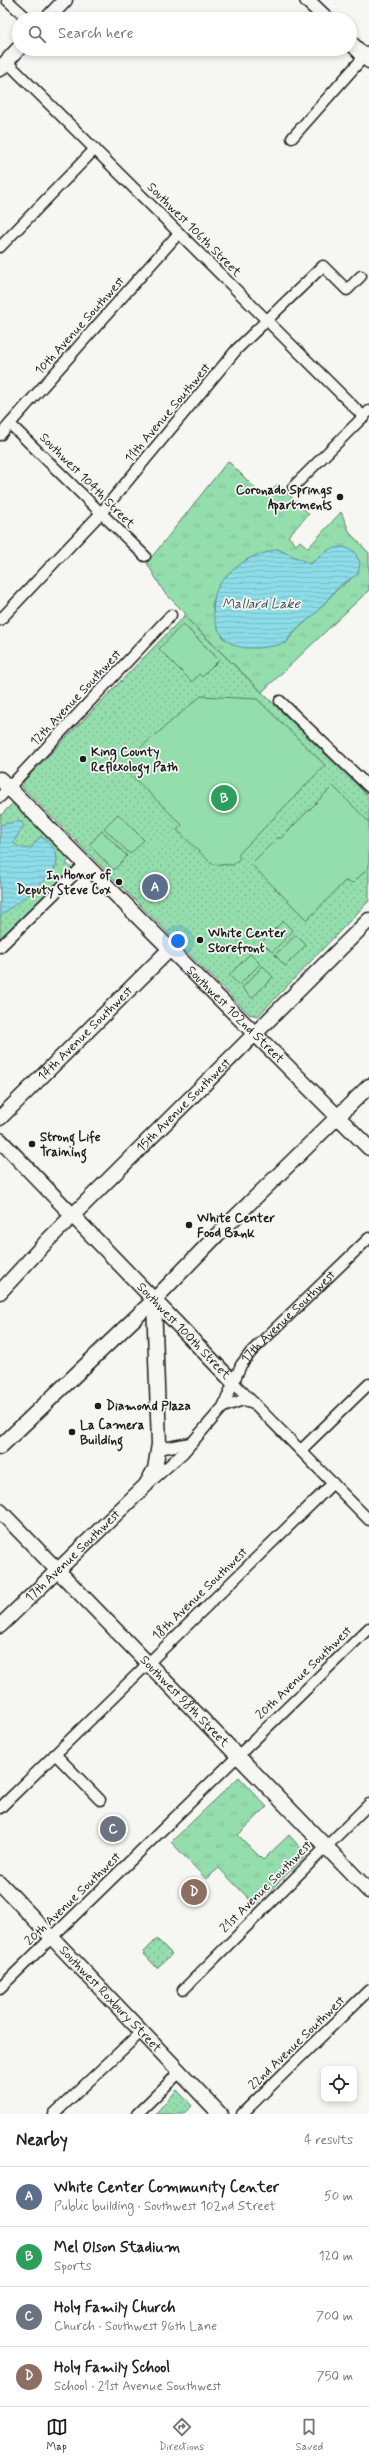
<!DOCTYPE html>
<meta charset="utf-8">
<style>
body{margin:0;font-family:Mynerve,sans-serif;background:#f6f6f6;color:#222}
.controls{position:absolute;right:12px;bottom:12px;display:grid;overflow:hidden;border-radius:8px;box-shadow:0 2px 6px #0003}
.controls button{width:36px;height:36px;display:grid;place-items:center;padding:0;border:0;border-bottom:1px solid #e0e0e0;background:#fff;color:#222;font:20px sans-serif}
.you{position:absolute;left:178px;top:941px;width:14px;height:14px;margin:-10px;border:3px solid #fff;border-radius:50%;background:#1a73e8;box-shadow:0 0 0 6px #1a73e833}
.badge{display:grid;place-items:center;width:26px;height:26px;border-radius:50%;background:#1c1c1c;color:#fff;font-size:13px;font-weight:700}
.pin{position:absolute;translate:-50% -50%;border:2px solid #fff;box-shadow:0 1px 4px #0006}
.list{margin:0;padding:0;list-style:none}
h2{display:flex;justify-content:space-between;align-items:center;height:52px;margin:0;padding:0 16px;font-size:17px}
h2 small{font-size:13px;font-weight:400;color:#767676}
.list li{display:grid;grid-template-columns:26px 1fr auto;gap:12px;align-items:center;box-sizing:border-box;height:60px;padding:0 16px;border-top:1px solid #e0e0e0}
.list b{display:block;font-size:15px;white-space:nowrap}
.list p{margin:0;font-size:13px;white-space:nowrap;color:#767676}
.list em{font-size:13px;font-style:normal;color:#767676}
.icon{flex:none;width:22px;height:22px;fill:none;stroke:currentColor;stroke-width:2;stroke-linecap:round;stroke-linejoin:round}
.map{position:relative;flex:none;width:369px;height:2114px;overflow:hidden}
.search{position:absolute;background:#fff;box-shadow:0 2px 6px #0003;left:12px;right:12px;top:12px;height:44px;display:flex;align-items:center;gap:10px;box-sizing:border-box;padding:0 14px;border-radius:22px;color:#767676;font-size:15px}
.sheet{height:292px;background:#fff}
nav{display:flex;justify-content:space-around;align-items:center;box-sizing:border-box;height:56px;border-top:1px solid #e0e0e0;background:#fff;font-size:11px;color:#767676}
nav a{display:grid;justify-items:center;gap:2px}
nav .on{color:#1c1c1c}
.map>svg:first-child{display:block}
.grass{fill:url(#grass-tufts);stroke:#587c64;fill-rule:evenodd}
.park{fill:url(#park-dots);stroke:#587c64}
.garden{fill:#94ddac;stroke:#587c64}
.water{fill:url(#water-rules);stroke:#609097}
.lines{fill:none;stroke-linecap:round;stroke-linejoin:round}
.street-casing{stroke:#1c1c1c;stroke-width:13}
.secondary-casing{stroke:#1c1c1c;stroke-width:17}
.street{stroke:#f6f6f2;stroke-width:10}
.secondary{stroke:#f6f6f2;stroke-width:14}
.poi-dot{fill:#1c1c1c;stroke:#f6f6f2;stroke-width:1.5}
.labels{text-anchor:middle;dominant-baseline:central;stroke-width:3.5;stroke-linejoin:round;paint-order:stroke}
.street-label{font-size:13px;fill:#1c1c1c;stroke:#f6f6f2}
.poi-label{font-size:13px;font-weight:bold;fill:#1c1c1c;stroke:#f6f6f2;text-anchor:start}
.water-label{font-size:14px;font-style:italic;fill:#3e565a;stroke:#f6f6f2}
</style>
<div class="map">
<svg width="369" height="2114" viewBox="0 0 369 2114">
<defs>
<pattern id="grass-tufts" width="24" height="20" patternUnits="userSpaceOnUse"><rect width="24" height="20" fill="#94ddac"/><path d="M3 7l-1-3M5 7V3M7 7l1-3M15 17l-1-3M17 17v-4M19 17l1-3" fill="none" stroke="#7fbd93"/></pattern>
<pattern id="park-dots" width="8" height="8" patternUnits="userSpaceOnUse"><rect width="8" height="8" fill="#94ddac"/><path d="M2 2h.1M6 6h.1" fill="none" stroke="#7fbd93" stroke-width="1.8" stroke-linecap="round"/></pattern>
<pattern id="water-rules" width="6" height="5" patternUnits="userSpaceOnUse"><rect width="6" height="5" fill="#8ddde9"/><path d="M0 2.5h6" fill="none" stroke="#79bdc7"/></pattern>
</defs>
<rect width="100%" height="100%" fill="#f6f6f2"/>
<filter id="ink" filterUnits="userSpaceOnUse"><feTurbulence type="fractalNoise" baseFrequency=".025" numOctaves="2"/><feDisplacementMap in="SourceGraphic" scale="8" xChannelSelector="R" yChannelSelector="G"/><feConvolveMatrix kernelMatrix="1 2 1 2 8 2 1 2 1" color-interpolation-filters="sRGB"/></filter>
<g filter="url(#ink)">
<path class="grass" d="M228,461L264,497L278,484L309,514L288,536L296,545L300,541L308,548L341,512L350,533L369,553V590L262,692L184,616L186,614L164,592L147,563ZM277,549L310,564L330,549L350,580C334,589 327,602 314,614C304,624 294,631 286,643L255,647L236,645L223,638L212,605L218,588L246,560Z
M239,1777L267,1807L238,1835L263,1860L289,1835L307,1855L255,1905L219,1868L206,1879L171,1842Z"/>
<path class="park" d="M184,616L369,797V901L258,1016L249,1014L22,787L24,781Z
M13,803L70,859L66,863L73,869L0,940V816Z
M157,1939L172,1954L157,1968L143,1953Z
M177,2090L192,2106L183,2114H155Z"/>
<path class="garden" d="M183,624L219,660L202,677L199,674L192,682L159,649Z
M201,696L257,699L325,765L238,855L240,858L233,865L212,864L177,830L182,825L126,770L132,764L133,754Z
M333,786L369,822V867L353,883L345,881L307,920L251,864L277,838H281Z
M118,814L144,840L130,854L104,828Z
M102,831L127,856L114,870L89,845Z
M283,921L293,931L272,952L262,942Z
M296,935L306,945L285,966L275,955Z
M250,954L260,964L239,985L229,975Z
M263,966L273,977L252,998L242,988Z"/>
<path class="water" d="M344,547L354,551L360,563L358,574L339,586L315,614L292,633L286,643C272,647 248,651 234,645C214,635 209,608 217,589C221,579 237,566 245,561C254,555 267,553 277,549L310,564L330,549Z
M20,821L24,825L13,843L21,848L30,849L41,836L56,851C56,854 57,860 57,863C51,882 13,904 0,917V825Z"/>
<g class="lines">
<g class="street-casing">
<g id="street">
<path d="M7,0L28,19"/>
<path d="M7,62L364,417"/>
<path d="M292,138L369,51"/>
<path d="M0,247L95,149"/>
<path d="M10,424L145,556"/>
<path d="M0,435L179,233"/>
<path d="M293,487L369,411"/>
<path d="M0,620L101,513L237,349L323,266L347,290L361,276"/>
<path d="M280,701L369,787"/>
<path d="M0,797L171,615"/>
<path d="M0,947L85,864"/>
<path d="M233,1382L369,1520"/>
<path d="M223,1407L243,1400L254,1403"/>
<path d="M159,1449L190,1443"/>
<path d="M301,1450L369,1384"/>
<path id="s1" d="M148,1484L183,1453L223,1407L241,1365L251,1352L369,1238"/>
<path d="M55,1754L100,1800"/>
<path d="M0,1808L333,1483"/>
<path d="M0,1988L369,1628"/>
<path d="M183,1990L369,1804"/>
<path d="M54,2114L141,2032"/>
<path d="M137,2114L180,2072"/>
<path d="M242,2114L369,1990"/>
</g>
</g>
<g class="secondary-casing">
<g id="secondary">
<path d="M307,0L327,19"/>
<path d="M47,19L65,0"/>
<path d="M350,42L369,61"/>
<path d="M0,69L19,48"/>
<path id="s2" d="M0,779L369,1148"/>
<path id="s3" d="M0,1118L170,949"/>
<path id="s4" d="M0,1140L233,1382"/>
<path id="s5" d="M0,1292L48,1240L369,920"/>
<path d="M0,1447L154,1300L218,1234L369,1086"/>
<path id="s6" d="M0,1511L369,1891"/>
<path id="s7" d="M0,1626L146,1485L155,1469L159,1444L154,1300"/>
<path id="s8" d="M0,1883L220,2114"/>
</g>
</g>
<use href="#street" class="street"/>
<use href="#secondary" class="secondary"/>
</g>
</g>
<g class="poi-dot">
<circle cx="340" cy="497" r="4"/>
<circle cx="83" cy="759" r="4"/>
<circle cx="119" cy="882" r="4"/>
<circle cx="200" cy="940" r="4"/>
<circle cx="32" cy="1144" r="4"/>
<circle cx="189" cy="1225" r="4"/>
<circle cx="98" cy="1406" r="4"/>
<circle cx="72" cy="1432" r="4"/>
</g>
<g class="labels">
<g class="street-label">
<text transform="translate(194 230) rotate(45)">Southwest 106th Street</text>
<text transform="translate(80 326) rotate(-48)">10th Avenue Southwest</text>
<text transform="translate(168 413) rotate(-50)">11th Avenue Southwest</text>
<text transform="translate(87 481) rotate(45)">Southwest 104th Street</text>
<text transform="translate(76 698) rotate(-47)">12th Avenue Southwest</text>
<text stroke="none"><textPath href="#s2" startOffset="333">Southwest 102nd Street</textPath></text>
<text stroke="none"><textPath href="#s3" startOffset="120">14th Avenue Southwest</textPath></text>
<text stroke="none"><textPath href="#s5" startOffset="262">15th Avenue Southwest</textPath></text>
<text stroke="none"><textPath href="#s1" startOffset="221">17th Avenue Southwest</textPath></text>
<text stroke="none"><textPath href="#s4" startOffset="265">Southwest 100th Street</textPath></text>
<text stroke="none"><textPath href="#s7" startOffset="101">17th Avenue Southwest</textPath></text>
<text transform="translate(200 1594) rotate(-44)">18th Avenue Southwest</text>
<text transform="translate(304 1673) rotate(-44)">20th Avenue Southwest</text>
<text stroke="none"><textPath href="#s6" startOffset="265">Southwest 98th Street</textPath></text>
<text transform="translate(266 1887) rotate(-45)">21st Avenue Southwest</text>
<text transform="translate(73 1899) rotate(-44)">20th Avenue Southwest</text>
<text stroke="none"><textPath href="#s8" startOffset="160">Southwest Roxbury Street</textPath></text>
<text transform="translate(297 2043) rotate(-44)">22nd Avenue Southwest</text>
</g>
<g class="poi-label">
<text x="332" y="490" text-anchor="end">Coronado Springs<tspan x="332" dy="15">Apartments</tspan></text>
<text x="91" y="752">King County<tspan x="91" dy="15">Reflexology Path</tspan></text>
<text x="111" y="875" text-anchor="end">In Honor of<tspan x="111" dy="15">Deputy Steve Cox</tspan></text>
<text x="208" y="933">White Center<tspan x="208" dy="15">Storefront</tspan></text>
<text x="40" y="1137">Strong Life<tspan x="40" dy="15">Training</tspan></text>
<text x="197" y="1218">White Center<tspan x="197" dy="15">Food Bank</tspan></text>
<text x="106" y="1406">Diamond Plaza</text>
<text x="80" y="1425">La Camera<tspan x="80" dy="15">Building</tspan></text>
</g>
<g class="water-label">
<text x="261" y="604">Mallard Lake</text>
</g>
</g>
</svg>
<div class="controls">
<button><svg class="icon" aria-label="locate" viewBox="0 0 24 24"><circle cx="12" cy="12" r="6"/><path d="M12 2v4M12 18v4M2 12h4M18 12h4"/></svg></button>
</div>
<div class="you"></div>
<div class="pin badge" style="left:155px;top:887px;background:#5c6f8a">A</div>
<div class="pin badge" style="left:224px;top:798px;background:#2e9e5b">B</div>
<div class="pin badge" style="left:113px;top:1829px;background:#6b7280">C</div>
<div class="pin badge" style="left:194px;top:1892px;background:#8d6e63">D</div>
<div class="search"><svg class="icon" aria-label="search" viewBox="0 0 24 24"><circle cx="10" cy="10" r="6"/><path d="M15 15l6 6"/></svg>Search here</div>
</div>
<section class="sheet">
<h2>Nearby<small>4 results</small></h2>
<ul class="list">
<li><span class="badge" style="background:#5c6f8a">A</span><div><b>White Center Community Center</b><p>Public building · Southwest 102nd Street</p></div><em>50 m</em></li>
<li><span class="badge" style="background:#2e9e5b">B</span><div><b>Mel Olson Stadium</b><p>Sports</p></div><em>120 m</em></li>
<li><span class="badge" style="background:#6b7280">C</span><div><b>Holy Family Church</b><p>Church · Southwest 96th Lane</p></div><em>700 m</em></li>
<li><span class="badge" style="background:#8d6e63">D</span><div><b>Holy Family School</b><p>School · 21st Avenue Southwest</p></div><em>750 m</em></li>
</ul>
</section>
<nav>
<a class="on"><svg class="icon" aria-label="map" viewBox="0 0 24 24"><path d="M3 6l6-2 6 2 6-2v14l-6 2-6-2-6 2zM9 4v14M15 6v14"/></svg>Map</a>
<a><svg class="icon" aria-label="directions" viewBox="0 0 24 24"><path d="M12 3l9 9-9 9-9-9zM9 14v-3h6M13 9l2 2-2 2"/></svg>Directions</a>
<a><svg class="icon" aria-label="saved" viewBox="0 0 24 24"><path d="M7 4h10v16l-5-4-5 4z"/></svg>Saved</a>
</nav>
